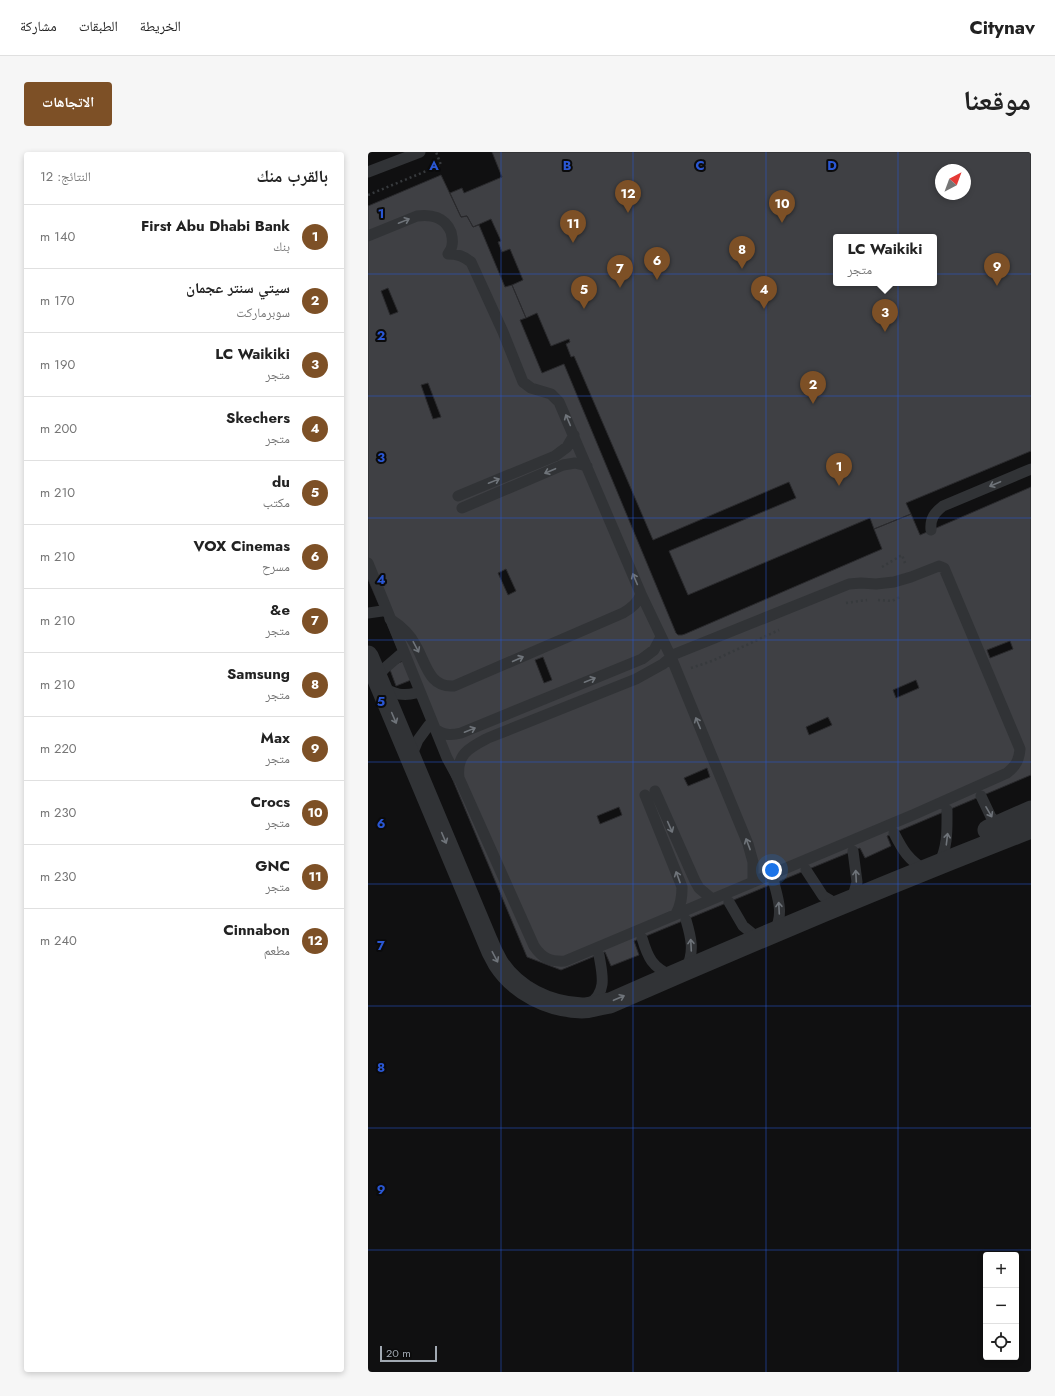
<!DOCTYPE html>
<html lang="ar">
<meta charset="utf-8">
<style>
body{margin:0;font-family:Jost,"Noto Naskh Arabic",sans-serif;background:#f6f6f6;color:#222;direction:rtl}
.controls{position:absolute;right:12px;bottom:12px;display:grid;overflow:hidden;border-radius:4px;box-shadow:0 2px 6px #0003}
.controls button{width:36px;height:36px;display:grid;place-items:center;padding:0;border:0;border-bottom:1px solid #e0e0e0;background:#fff;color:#222;font:20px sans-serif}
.compass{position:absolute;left:567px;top:12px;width:36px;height:36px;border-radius:50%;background:#fff;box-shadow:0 2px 6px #0003;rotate:41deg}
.scale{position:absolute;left:12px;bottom:10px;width:57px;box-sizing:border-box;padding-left:4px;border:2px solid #a1a9b2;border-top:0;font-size:11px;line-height:14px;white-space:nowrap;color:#a1a9b2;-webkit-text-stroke:3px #0b0b0c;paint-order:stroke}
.you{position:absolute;left:404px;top:718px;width:14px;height:14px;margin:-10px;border:3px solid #fff;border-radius:50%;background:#1a73e8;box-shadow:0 0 0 6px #1a73e833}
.badge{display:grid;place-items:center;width:26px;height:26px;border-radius:50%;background:#7d5026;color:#fff;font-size:13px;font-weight:700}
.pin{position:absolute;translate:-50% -33px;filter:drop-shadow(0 1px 2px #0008)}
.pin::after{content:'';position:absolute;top:21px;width:14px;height:12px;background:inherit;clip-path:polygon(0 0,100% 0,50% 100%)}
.popup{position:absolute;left:465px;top:82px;width:104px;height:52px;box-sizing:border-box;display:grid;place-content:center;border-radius:4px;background:#fff;filter:drop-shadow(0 1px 3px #0005);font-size:13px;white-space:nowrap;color:#767676}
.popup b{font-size:15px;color:#222}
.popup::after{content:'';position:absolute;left:50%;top:100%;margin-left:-8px;border:8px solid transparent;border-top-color:#fff}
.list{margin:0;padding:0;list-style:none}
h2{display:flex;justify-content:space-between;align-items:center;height:52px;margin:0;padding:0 16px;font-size:17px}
h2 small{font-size:13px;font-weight:400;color:#767676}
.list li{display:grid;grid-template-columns:26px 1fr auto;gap:12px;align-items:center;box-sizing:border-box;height:64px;padding:0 16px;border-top:1px solid #e0e0e0}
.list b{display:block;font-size:15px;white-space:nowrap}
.list p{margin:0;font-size:13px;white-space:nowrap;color:#767676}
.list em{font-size:13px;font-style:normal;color:#767676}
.icon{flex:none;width:22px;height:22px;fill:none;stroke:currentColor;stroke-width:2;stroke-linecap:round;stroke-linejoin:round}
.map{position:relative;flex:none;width:663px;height:1220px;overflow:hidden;direction:ltr;border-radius:4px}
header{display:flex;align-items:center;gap:24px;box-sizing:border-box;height:56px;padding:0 20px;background:#fff;border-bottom:1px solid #e0e0e0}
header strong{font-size:19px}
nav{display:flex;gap:22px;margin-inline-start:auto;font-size:14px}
.intro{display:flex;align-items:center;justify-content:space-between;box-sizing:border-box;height:96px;padding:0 24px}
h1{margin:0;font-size:28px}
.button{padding:10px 18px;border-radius:4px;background:#7d5026;color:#fff;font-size:14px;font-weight:700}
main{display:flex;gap:24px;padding:0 24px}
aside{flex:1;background:#fff;border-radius:4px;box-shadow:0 2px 6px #0003}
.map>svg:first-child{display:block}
.building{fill:#3f4044;stroke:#2a2a2d;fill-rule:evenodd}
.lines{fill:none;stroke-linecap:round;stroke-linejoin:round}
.path{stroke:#373a3d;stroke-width:2.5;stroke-dasharray:2 3;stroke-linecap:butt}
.lane{stroke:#313336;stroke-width:11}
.street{stroke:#313336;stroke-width:21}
.oneway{stroke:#6f747a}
.grid{fill:none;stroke:#2a57d4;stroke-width:1;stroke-opacity:0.55}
.grid-label{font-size:13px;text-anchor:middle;font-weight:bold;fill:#2a57d4;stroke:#0b0b0c;stroke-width:4;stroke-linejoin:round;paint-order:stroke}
</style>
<header>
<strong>Citynav</strong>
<nav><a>الخريطة</a><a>الطبقات</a><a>مشاركة</a></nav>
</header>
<div class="intro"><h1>موقعنا</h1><a class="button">الاتجاهات</a></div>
<main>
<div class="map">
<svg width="663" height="1220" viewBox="0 0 663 1220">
<rect width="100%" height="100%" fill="#101011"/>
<path class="building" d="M124,0H663V299L538,351L543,362L506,377L502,366L320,443L301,399L428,346L421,330L285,388L206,204L203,205L198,192L202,190L201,187L183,194L169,161L158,166L144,133L155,128L142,97L134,100L130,90L133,89L123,67L105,75L99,64L93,65L82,41L94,36L96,41L134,25ZM573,18H597V42H573ZM468,85H566V131H468Z
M73,23L93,65L99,64L105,75L111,73L137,135L144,133L158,166L152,168L174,221L196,212L308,481L310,483H314L317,482L514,397L506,377L543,362L552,383L663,335V623L519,684L523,694L497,706L492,696L266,789L271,803L243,814L237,800L193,818L159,805L43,528L28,534L21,515L35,509L0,427V54ZM20,136L30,160L22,163L13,139ZM60,231L73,265L65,267L53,233ZM138,417L148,439L140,443L130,421ZM642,489L645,497L622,506L619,498ZM175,505L184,528L176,531L167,508ZM548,528L551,536L528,546L525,538ZM460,565L464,573L441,583L438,575ZM339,616L342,625L320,634L316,626ZM251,655L254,663L232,672L229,664Z"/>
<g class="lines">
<path class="path" d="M0,43L73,13L68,0
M514,415L534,403L537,411
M510,448L524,449L532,445
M478,451L499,448
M323,516L344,509L411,478"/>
<path class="lane" d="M0,20L52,0
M0,84L49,64C63,62 77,65 83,80C84,84 85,89 84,93C84,96 82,99 80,102C90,102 95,104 103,110L135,180L155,230L163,236L183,242L191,250L273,442L303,505L380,692L385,710V730
M90,344L187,304L199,295L206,283
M94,356L195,313L207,311L219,314
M563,378C562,367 566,361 575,354L663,317
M0,411L79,606L90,626
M571,414L576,416L652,597C651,608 648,614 639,621L547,662L197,809C182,810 174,806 166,794L91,626C88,602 101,596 120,586L268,527L295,512L307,502L481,432L493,431L508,432L526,430L543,425Z
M0,461L14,459
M22,467C33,474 42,482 48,494C58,511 61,536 86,534L255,461C264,456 270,451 273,442
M9,525L17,516L32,503
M15,535C26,543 36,544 48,541
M66,576C75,583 82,584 93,581L274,507L286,498L293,485
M43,605L50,588L61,573
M287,639L327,729L331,736L344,747
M277,643L314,735C314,746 313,753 308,762
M613,644L623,665L632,673
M526,681C535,699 540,707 558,719
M571,712C580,694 579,678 579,658
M438,718L455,744L472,754
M406,731C411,750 415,761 407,780
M484,748L489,730L485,699
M361,750L375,774L391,787
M318,768C323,785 327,800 318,817
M274,786C280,806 284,815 304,824
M221,852C240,840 234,821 231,803"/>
<path class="street" d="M0,504L119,788C122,796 126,804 130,811C148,839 181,855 214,856C223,856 233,852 242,851C381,790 522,731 663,676
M620,678L663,659"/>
</g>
<defs><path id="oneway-shaft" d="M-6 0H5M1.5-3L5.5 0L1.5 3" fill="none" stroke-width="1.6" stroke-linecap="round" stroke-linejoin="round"/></defs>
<g class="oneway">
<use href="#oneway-shaft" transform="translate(36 69) rotate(-22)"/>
<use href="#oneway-shaft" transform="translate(200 268) rotate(-113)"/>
<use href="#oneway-shaft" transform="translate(182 319) rotate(157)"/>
<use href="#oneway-shaft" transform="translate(126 329) rotate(-22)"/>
<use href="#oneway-shaft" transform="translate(627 332) rotate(157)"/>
<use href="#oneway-shaft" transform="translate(267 427) rotate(-113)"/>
<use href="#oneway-shaft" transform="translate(48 495) rotate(62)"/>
<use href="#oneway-shaft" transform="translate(150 507) rotate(-24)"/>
<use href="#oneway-shaft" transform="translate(222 528) rotate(-22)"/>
<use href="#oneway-shaft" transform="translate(26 566) rotate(67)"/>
<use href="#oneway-shaft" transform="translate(330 571) rotate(-113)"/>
<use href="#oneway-shaft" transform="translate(102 578) rotate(-22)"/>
<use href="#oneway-shaft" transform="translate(621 660) rotate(60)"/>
<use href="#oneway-shaft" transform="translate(302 675) rotate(66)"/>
<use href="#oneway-shaft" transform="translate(76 686) rotate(67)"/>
<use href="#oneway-shaft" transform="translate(579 687) rotate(-83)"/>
<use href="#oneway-shaft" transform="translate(380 692) rotate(-111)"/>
<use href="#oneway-shaft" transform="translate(488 724) rotate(-93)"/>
<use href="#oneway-shaft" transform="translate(310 725) rotate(-110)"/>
<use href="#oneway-shaft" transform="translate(411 756) rotate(-93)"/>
<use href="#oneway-shaft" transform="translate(323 793) rotate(-93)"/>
<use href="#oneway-shaft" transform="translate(127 805) rotate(62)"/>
<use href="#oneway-shaft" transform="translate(251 846) rotate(-23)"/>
</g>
<path class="grid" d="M133,0V1220M265,0V1220M398,0V1220M530,0V1220M0,122H663M0,244H663M0,366H663M0,488H663M0,610H663M0,732H663M0,854H663M0,976H663M0,1098H663"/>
<g class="grid-label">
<text x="66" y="18">A</text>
<text x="199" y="18">B</text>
<text x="332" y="18">C</text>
<text x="464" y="18">D</text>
<text x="13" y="66">1</text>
<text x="13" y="188">2</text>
<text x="13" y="310">3</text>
<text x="13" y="432">4</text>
<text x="13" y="554">5</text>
<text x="13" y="676">6</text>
<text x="13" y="798">7</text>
<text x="13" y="920">8</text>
<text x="13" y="1042">9</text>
</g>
</svg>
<div class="controls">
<button>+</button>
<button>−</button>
<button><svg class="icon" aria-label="locate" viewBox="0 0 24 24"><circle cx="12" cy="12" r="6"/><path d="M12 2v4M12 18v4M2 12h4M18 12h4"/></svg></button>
</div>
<svg class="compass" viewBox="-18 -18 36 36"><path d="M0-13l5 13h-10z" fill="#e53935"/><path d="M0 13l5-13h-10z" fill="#767676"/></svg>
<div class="scale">20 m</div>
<div class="you"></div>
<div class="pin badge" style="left:471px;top:334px">1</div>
<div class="pin badge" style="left:445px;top:252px">2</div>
<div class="pin badge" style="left:517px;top:180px">3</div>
<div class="popup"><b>LC Waikiki</b>متجر</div>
<div class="pin badge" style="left:396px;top:157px">4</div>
<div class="pin badge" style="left:216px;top:157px">5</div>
<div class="pin badge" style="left:289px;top:128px">6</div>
<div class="pin badge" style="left:252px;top:136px">7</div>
<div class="pin badge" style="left:374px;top:117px">8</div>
<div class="pin badge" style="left:629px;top:134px">9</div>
<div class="pin badge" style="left:414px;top:71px">10</div>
<div class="pin badge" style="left:205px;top:91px">11</div>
<div class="pin badge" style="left:260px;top:61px">12</div>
</div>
<aside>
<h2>بالقرب منك<small>النتائج: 12</small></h2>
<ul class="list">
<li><span class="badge">1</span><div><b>First Abu Dhabi Bank</b><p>بنك</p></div><em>140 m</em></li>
<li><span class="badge">2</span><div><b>سيتي سنتر عجمان</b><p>سوبرماركت</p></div><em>170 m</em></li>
<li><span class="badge">3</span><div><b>LC Waikiki</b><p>متجر</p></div><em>190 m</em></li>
<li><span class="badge">4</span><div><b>Skechers</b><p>متجر</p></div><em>200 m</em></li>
<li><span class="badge">5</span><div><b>du</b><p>مكتب</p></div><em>210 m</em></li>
<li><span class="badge">6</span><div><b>VOX Cinemas</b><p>مسرح</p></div><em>210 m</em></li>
<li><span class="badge">7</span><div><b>e&amp;</b><p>متجر</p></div><em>210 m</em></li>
<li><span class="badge">8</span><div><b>Samsung</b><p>متجر</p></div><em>210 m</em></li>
<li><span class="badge">9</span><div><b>Max</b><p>متجر</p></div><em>220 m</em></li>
<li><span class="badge">10</span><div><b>Crocs</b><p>متجر</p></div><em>230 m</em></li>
<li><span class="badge">11</span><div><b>GNC</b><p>متجر</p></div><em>230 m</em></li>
<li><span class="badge">12</span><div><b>Cinnabon</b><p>مطعم</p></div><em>240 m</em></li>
</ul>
</aside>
</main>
